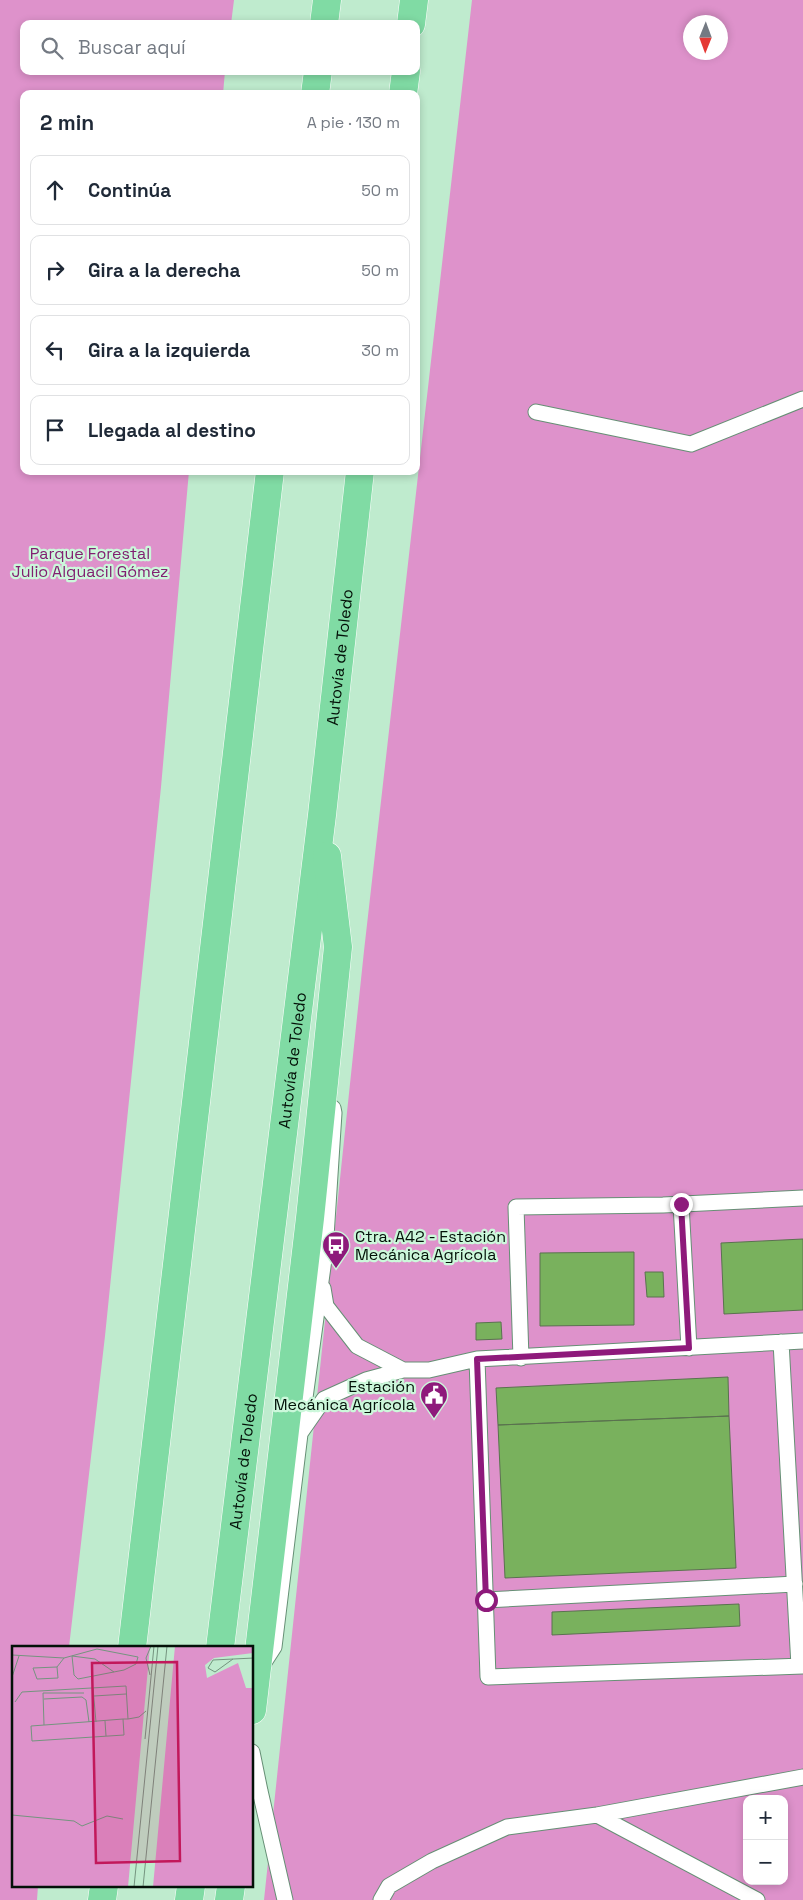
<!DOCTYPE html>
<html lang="es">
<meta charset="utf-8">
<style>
body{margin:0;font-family:"Space Grotesk",sans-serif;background:#f6f6f7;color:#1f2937}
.controls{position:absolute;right:15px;bottom:15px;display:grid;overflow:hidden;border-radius:10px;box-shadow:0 2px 8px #0003}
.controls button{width:45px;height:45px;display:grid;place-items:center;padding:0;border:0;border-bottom:1px solid #e0e1e3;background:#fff;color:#1f2937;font:25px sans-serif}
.compass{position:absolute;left:683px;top:15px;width:45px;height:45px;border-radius:50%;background:#fff;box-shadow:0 2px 8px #0003;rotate:181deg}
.stop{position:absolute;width:15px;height:15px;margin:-11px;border:4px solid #8e1a7b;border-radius:50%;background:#fff}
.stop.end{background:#8e1a7b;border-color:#fff;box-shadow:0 1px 5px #0008}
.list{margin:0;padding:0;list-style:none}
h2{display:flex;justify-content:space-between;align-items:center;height:65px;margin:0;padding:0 20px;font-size:21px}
h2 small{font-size:16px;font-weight:400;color:#747a83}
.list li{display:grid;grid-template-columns:32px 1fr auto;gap:15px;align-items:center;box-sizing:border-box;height:70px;margin:0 10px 10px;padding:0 10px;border:1px solid #e0e1e3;border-radius:10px}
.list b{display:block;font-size:19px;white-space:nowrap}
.list em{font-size:16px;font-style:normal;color:#747a83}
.icon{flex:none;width:28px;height:28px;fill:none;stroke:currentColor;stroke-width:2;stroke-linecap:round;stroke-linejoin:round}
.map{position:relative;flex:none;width:803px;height:1900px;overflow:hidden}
.search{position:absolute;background:#fff;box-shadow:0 2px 8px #0003;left:20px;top:20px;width:400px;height:55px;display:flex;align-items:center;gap:12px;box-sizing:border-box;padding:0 18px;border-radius:10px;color:#747a83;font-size:19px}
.panel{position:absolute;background:#fff;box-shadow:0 2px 8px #0003;left:20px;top:90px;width:400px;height:385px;border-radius:10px}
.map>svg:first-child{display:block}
.green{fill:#de92cb;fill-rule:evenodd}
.building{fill:#79b15d;stroke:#5a724f}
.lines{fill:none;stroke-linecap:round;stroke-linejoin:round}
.service-casing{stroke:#668f75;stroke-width:17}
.motorway-casing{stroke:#fff;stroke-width:29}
.service{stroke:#fff;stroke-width:15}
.motorway{stroke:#80dba4;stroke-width:28}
.route{stroke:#8e1a7b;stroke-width:6}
.labels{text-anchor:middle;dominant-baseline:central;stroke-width:4.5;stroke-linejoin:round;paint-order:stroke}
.park-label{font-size:16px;fill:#811f70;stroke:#ccf8db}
.street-label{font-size:16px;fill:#031108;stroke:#ccf8db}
.poi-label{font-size:16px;fill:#031108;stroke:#ccf8db;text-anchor:start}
.inset-road{fill:none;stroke:#74947f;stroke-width:1}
.view{fill:#c2185b;fill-opacity:0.15;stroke:#c2185b;stroke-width:2.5}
.inset-edge{fill:none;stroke:#031108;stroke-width:2.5}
</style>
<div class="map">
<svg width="803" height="1900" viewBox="0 0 803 1900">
<rect width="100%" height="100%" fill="#bfebce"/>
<path class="green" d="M0,0H234L231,24H24V71H225L223,94H24V471H189L161,787L105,1336L69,1647L14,1648V1886H38L37,1900H0Z
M472,0H803V1900H264L364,951ZM690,22H720V52H690ZM747,1799H784V1881H747Z"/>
<path class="building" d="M803,1239V1310L724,1314L721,1243Z
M634,1252V1325L540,1326V1253Z
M645,1272H663L664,1297H647Z
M501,1322L502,1339L476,1340V1323Z
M728,1377L729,1416L498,1425L496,1388Z
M729,1416L736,1568L505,1578L498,1425Z
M739,1604L740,1626L552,1635V1612Z"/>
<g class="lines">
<g class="service-casing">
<path id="service" d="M536,412L691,444L803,399
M681,1204L689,1348
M323,1288L326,1306L357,1346L403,1370
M781,1342L799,1666
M521,1358L516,1207L663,1205L803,1198
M477,1359L488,1677L803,1666
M301,1432L324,1399L366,1380L403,1370H429L477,1359L803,1341
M486,1600L795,1584
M263,1664L274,1647L300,1434L325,1252L334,1113L333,1108
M252,1752L260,1791L285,1900
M597,1815L757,1900
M381,1900L389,1886L432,1861L507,1827L597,1815L803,1777"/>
</g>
<g class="motorway-casing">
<g id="motorway">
<path d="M324,24L327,0"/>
<path d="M411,24L414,0"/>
<path d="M315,94L318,71"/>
<path d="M403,94L406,71"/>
<path d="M132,1648L270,471"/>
<path id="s1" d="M220,1648L322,815L360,471"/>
<path d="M252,1710L310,1218L338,947L327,856"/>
<path d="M102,1900L104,1886"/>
<path d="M189,1900L191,1886"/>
<path d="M229,1900L231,1886"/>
</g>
</g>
<use href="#service" class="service"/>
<use href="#motorway" class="motorway"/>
</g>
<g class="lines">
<path class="route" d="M486,1600L477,1359L689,1348L681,1204"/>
</g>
<defs>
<g id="bus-pin" transform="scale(1.4375)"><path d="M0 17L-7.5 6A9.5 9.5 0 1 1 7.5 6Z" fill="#8e1a7b" stroke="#ccf8db"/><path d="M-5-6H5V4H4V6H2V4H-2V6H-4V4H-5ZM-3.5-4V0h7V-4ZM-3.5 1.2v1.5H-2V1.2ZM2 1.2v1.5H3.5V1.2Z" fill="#fff"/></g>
<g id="civic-pin" transform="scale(1.4375)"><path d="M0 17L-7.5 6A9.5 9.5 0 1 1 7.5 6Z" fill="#8e1a7b" stroke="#ccf8db"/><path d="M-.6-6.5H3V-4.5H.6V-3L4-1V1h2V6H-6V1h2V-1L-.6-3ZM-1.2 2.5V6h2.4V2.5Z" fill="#fff"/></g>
</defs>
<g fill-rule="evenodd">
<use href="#bus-pin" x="336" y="1245"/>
<use href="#civic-pin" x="434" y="1395"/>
</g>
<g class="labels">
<g class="park-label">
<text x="90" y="553">Parque Forestal<tspan x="90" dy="18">Julio Alguacil Gómez</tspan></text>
</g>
<g class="street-label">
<text stroke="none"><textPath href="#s1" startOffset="998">Autovía de Toledo</textPath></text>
<text stroke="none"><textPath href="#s1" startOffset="592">Autovía de Toledo</textPath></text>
<text stroke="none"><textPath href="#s1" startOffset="188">Autovía de Toledo</textPath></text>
</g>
<g class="poi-label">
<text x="355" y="1236">Ctra. A42 - Estación<tspan x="355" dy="18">Mecánica Agrícola</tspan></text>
<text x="415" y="1386" text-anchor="end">Estación<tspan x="415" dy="18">Mecánica Agrícola</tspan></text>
</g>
</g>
<g transform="translate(12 1646)">
<rect width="241" height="241" fill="#bfebce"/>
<path d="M0,0H138L116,241H0ZM163,0H241V7L202,12L193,19L195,32L226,17L234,42H241V241H141Z" fill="#de92cb"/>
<path class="inset-road" d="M0,9L52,12L85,3L126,11L124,18L112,24L66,33L62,29L60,10L83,13L102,26M221,13L203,26L196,22L201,14L242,12M45,21L46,32L25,33L21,22L45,21L52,12M138,29L134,12L139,0M0,31L7,10M81,42L84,76M82,50L114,48M32,53L70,51L74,54L77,76M3,56L10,46L114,40L116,73M111,73L112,89L20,95L19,80L73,76L111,73H116L127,71L134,65M93,75L94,90M32,79L31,47H72M133,93L142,0M0,169L62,175L70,180L95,170L111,173M122,241L146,0M131,241L155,0"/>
<path class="view" d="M165,16L168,215L84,217L80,17Z"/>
<rect width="241" height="241" class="inset-edge"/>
</g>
</svg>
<div class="controls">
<button>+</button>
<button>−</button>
</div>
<svg class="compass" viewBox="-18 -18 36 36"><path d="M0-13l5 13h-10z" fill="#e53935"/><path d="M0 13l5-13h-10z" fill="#747a83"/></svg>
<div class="stop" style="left:486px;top:1600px"></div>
<div class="stop end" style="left:681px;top:1204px"></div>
<div class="search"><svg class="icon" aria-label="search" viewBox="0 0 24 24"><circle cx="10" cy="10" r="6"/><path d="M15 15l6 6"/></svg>Buscar aquí</div>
<section class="panel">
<h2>2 min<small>A pie · 130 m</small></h2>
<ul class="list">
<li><svg class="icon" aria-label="ahead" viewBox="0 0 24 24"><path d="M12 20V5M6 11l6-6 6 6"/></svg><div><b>Continúa</b></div><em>50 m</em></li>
<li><svg class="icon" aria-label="right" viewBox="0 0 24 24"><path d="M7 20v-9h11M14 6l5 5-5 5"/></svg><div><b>Gira a la derecha</b></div><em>50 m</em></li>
<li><svg class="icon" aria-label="left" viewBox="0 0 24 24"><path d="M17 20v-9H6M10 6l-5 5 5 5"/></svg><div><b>Gira a la izquierda</b></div><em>30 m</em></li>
<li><svg class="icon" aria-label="arrive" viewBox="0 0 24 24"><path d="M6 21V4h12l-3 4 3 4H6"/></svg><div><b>Llegada al destino</b></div></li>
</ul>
</section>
</div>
